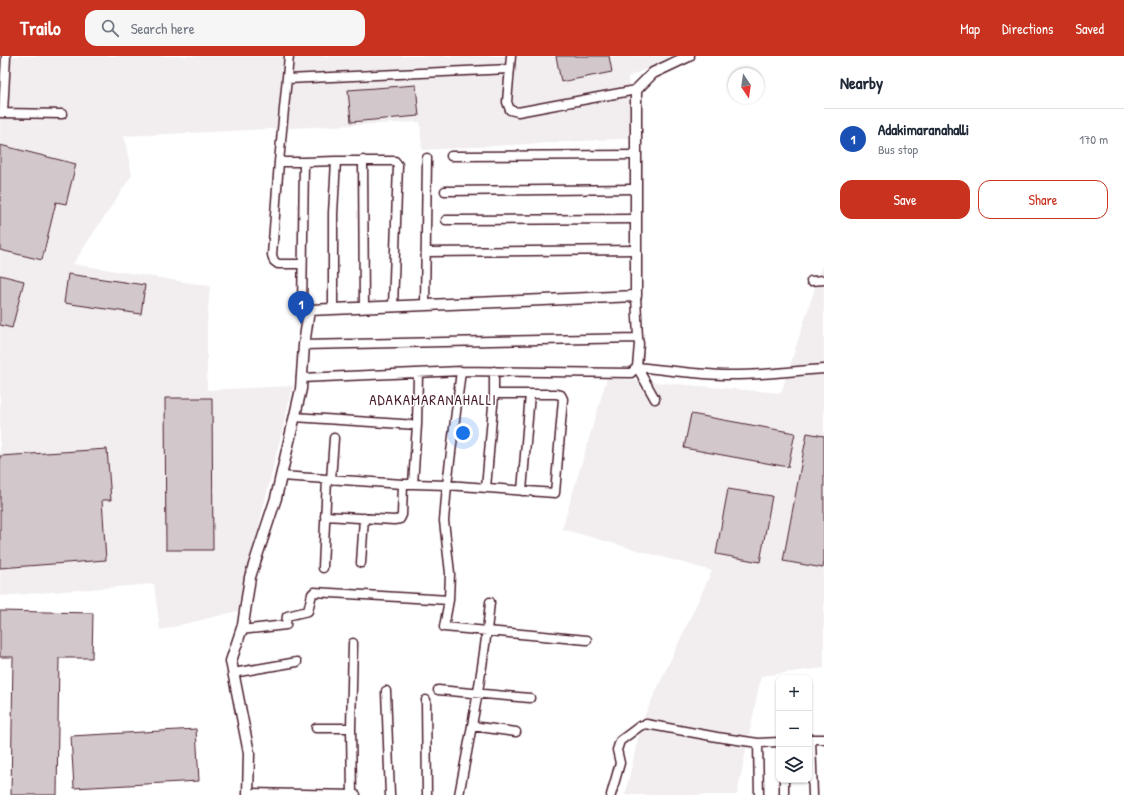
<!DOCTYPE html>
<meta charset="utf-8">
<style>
body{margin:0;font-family:"Patrick Hand",sans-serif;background:#f6f6f7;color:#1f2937}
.controls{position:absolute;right:12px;bottom:12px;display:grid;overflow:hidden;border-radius:8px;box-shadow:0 1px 3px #0004}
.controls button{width:36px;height:36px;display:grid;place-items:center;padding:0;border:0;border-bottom:1px solid #e0e1e3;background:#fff;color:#1f2937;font:20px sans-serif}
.compass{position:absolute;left:728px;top:12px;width:36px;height:36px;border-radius:50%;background:#fff;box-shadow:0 1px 3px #0004;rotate:167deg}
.you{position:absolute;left:463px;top:377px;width:14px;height:14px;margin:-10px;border:3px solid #fff;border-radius:50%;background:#1a73e8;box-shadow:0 0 0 6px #1a73e833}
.badge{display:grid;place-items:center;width:26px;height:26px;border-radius:50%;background:#c8321e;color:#fff;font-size:13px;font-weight:700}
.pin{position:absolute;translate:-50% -33px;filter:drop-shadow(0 1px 2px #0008)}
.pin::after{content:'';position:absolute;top:21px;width:14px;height:12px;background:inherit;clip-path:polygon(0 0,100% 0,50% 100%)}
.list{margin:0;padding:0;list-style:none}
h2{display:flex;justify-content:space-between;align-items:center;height:52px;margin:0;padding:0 16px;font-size:17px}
h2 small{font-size:13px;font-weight:400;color:#747a83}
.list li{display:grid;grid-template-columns:26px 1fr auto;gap:12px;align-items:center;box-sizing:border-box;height:60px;padding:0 16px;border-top:1px solid #e0e1e3}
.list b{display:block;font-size:15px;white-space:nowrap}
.list p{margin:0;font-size:13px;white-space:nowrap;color:#747a83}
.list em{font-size:13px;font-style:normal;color:#747a83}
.actions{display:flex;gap:8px;padding:12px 16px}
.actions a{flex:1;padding:9px 0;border:1px solid #c8321e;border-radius:12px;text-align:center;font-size:14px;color:#c8321e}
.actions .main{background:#c8321e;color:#fff}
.icon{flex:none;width:22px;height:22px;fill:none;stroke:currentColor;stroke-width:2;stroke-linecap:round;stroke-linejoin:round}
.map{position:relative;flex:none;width:824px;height:739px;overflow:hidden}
header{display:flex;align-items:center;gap:24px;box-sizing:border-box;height:56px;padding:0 20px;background:#c8321e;color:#fff}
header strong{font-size:19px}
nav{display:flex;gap:22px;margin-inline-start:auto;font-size:14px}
.search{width:280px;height:36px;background:#f6f6f7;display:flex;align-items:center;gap:10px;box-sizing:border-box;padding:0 14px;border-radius:12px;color:#747a83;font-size:15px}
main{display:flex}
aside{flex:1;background:#fff}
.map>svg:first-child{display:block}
.built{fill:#f2eeef}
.building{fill:#d2c7cb;stroke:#4a1f2b}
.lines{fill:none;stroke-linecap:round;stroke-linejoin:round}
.minor-casing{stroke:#4a1f2b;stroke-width:11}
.tertiary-casing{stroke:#4a1f2b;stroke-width:13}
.minor{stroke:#fff;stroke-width:8}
.tertiary{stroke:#fff;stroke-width:10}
.labels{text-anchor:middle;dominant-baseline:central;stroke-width:3;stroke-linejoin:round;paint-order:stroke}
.neighbourhood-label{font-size:15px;letter-spacing:1px;fill:#4a1f2b;stroke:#fff}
</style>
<header>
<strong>Trailo</strong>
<div class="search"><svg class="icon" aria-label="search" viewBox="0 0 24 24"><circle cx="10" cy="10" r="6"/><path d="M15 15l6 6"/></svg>Search here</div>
<nav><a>Map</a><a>Directions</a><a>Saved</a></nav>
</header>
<main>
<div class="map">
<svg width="824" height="739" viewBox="0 0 824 739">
<rect width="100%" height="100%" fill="#fff"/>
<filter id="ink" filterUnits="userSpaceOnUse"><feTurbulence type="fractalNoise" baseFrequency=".025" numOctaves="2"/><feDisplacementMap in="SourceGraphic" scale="8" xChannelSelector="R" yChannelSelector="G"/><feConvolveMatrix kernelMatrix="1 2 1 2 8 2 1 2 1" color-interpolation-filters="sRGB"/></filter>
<g filter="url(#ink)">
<path class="built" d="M0,0H676L628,21L634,82L422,94L420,66L124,80L132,119L73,208L210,230L207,268V334L293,330L238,555L160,574L154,528L0,540Z
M824,204V612L761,620L737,739H625L642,665L712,515L562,473L607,322L781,337Z"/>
<path class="building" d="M556,0H609L612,16L561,26Z
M416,29L419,60L351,66L348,34Z
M0,89L76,108L66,148L56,146L42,204L0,194Z
M68,218L145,229L141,258L64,247Z
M0,219L24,225L12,272L0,269Z
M165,342H212L213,494H166Z
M691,358L795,377L788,411L684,392Z
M807,377L824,380V505L823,512L783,505Z
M107,393L111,444H102L106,504L0,512V400Z
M728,433L772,440L760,506L716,498Z
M0,555L93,557L92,602H59L57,739H11L13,601H0Z
M196,673L199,725L74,732L71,680Z"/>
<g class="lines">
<g class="minor-casing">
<path id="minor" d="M289,0L279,106H304L302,254H309
M511,0L507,46L510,54L518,56L636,34
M287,23L510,13
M0,57L62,58
M3,57L6,0
M451,100L636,99
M363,104L364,252
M336,105H395L398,109L393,251
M279,106L272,199L274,205L278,208H302
M304,106L336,105L333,157V253
M445,135L636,133
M446,164L636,163
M426,196L636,194
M811,225L824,224
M636,240L638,282
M425,249L427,102
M637,311C666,314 694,318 723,319C757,320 790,315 824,313
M637,311L655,343
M461,315L447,429L444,465L450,517L449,544L444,571L587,584
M301,322L461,315L631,317L637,311L639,288L638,282L304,289
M294,361L417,369
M281,420L403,428H413L447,429L555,437L563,343L561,339L556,338H494
M331,424L334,382
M413,428L417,369L418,317
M486,432L494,338V315
M522,435L530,338
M325,460L394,464L400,463L402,459L403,428
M361,507L364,462
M323,512L327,423
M241,574L286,569L287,560L308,555L312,538L314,536L449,544
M233,617L297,606
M438,634L530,642
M386,635L390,739
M426,644L427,739
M472,670L516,676
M316,672H351
M809,683H824
M811,683L813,739
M758,687L759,739
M784,724V739
M248,737L356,739
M352,739L351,672L353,587
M459,739C471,675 484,611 490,546
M611,739L620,707L617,694L620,685L640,670L646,668L717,681L758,687L779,686"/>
</g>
<g class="tertiary-casing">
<path id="tertiary" d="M248,739L249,697L231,605L243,569L250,521L276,442L301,333L304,289L309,254L636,240V34L653,17L689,0"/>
</g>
<use href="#minor" class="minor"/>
<use href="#tertiary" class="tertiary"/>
</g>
</g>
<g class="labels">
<g class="neighbourhood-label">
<text x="433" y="343">ADAKAMARANAHALLI</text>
</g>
</g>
</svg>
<div class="controls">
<button>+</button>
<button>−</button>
<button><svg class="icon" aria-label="layers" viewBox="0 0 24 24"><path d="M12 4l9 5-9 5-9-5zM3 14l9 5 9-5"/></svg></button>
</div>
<svg class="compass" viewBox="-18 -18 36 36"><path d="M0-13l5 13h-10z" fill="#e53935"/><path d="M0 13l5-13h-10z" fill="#747a83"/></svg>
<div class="you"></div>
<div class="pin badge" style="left:301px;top:268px;background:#1a4fb4">1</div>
</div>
<aside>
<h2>Nearby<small></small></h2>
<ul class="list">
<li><span class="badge" style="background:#1a4fb4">1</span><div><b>Adakimaranahalli</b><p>Bus stop</p></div><em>170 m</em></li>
</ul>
<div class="actions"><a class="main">Save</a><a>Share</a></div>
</aside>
</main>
